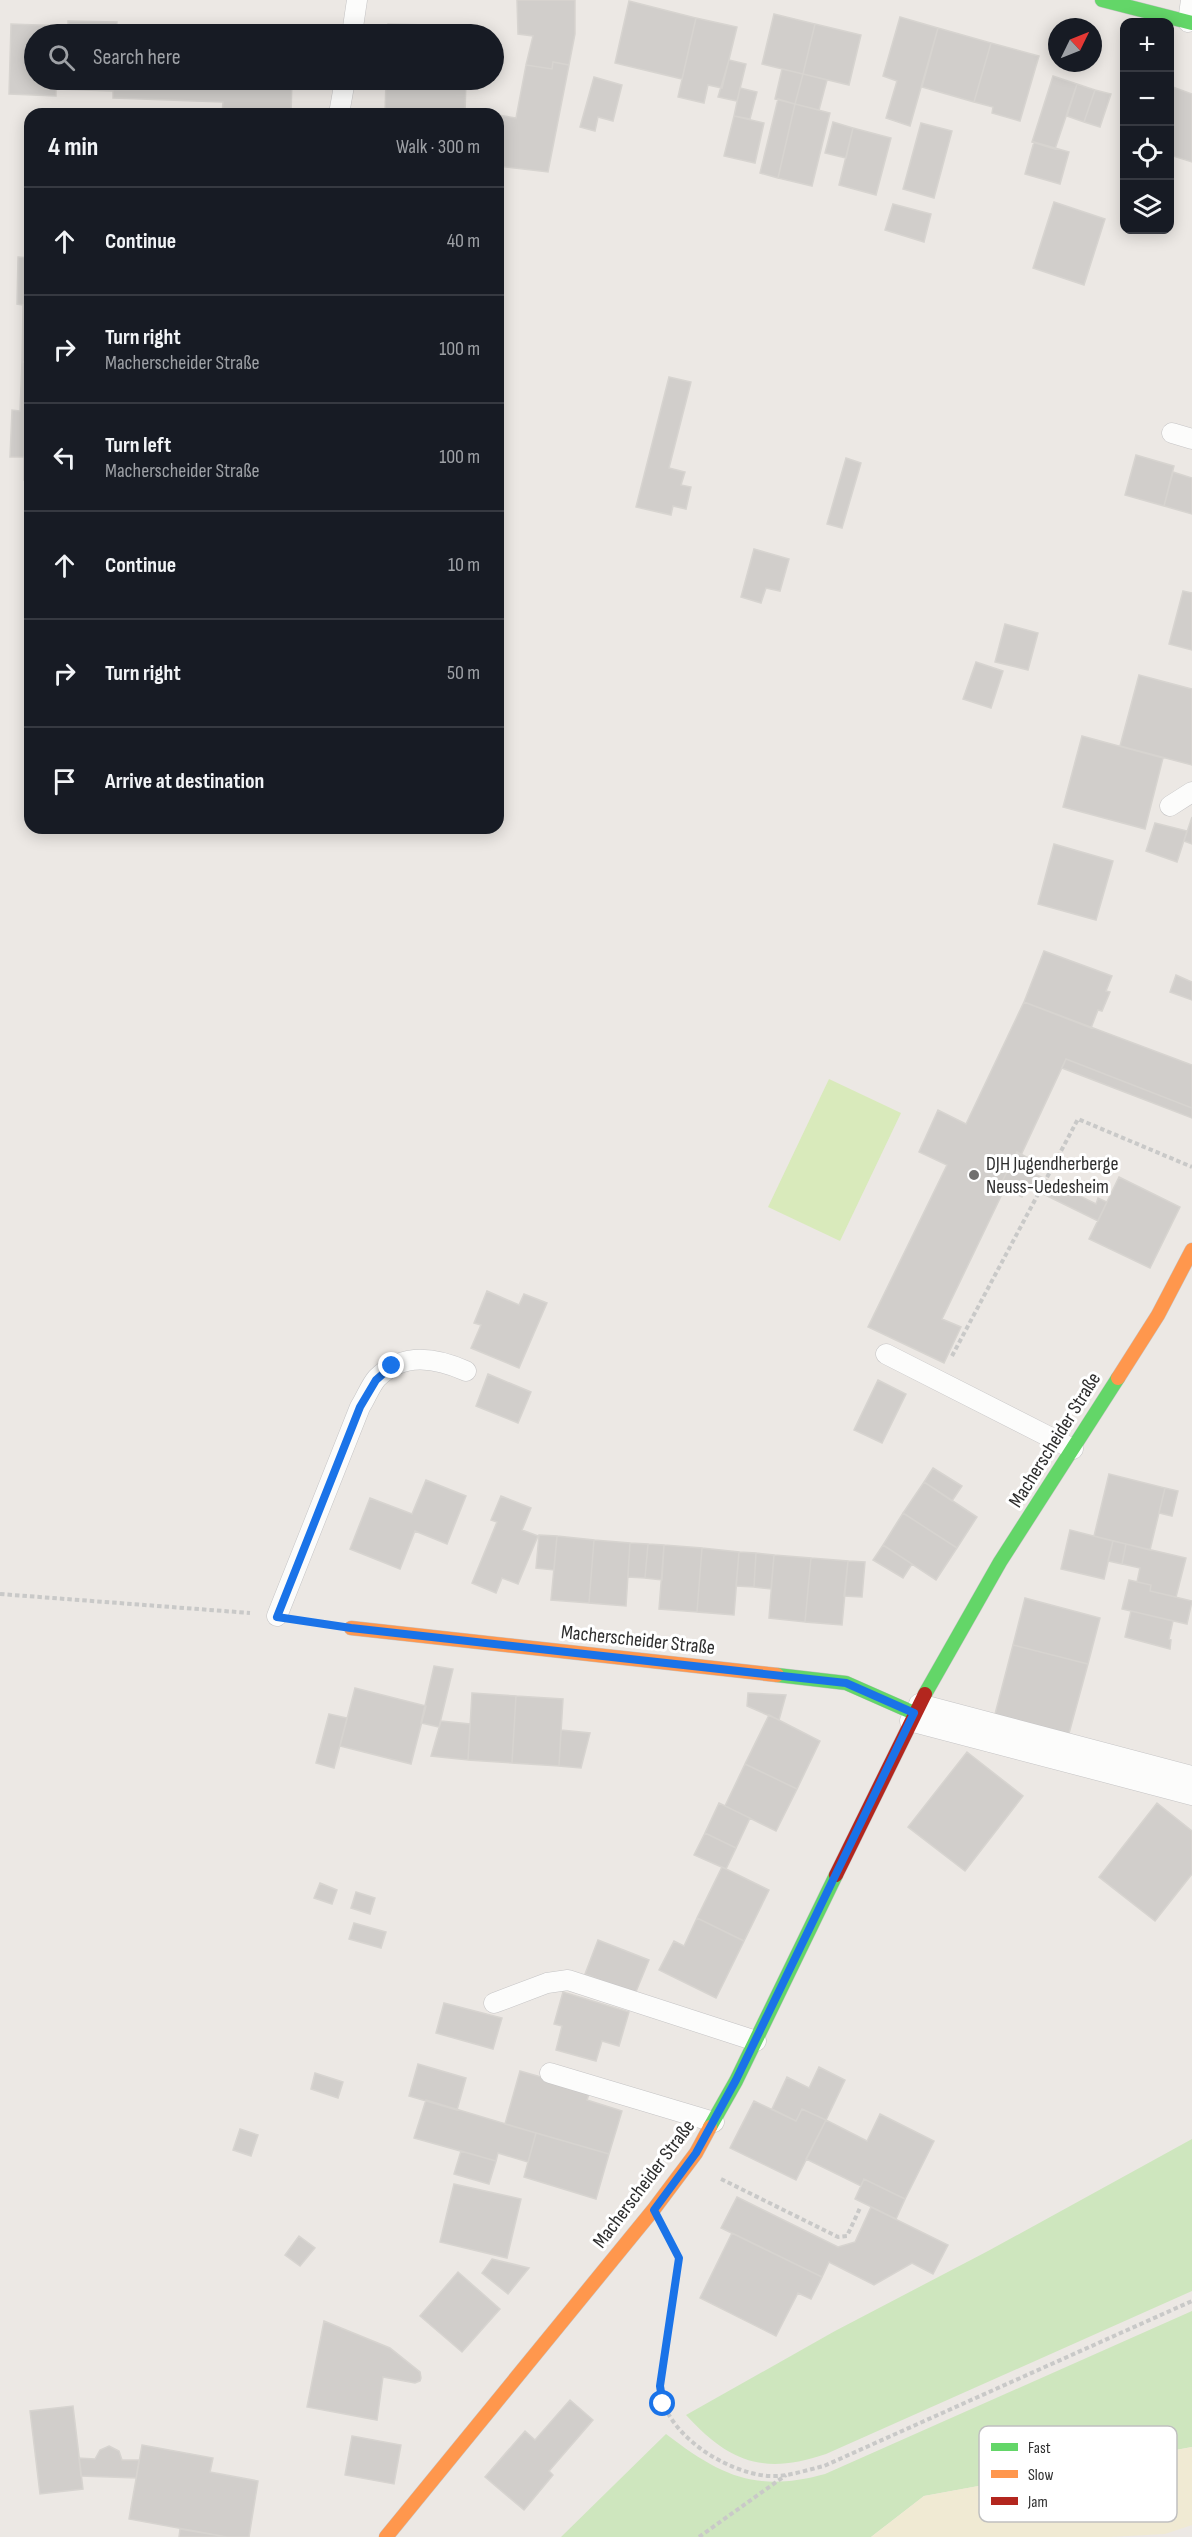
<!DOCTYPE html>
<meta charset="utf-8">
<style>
body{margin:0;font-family:"Sofia Sans Condensed",sans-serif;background:#20242c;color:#f1f3f6}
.controls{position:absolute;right:18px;top:18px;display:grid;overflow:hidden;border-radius:12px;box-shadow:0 3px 15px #0003}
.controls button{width:54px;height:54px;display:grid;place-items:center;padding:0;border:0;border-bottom:2px solid #363941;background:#171b24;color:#f1f3f6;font:30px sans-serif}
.compass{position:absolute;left:1048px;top:18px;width:54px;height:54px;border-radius:50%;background:#171b24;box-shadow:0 3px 15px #0003;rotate:47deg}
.stop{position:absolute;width:18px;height:18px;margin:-14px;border:4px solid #1a73e8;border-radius:50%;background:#fff}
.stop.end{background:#1a73e8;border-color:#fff;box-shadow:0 2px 6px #0008}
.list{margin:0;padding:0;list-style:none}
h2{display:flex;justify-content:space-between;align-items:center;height:78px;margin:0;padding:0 24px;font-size:26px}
h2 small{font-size:20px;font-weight:400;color:#9ea1a6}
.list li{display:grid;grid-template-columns:39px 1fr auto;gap:18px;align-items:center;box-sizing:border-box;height:108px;padding:0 24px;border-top:2px solid #363941}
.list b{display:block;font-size:22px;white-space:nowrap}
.list p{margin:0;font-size:20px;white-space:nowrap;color:#9ea1a6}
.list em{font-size:20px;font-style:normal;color:#9ea1a6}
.icon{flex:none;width:33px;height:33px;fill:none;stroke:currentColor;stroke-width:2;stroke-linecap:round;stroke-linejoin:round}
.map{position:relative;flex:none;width:1192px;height:2537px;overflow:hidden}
.search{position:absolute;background:#171b24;box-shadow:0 3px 15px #0003;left:24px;top:24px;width:480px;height:66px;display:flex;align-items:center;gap:15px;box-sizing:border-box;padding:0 21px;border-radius:33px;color:#9ea1a6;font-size:22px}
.panel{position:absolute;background:#171b24;box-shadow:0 3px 15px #0003;left:24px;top:108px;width:480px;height:726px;border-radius:18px}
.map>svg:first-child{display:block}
.green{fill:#cee6be}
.sand{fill:#f0ead3}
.pitch{fill:#d9eabb}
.building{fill:#d1cecb;stroke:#d7d4d0;stroke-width:1.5}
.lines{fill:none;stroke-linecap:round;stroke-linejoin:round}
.lane-casing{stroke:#c5c4c5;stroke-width:21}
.fast-casing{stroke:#c5c4c5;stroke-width:15}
.slow-casing{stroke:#c5c4c5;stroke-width:15}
.jam-casing{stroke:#c5c4c5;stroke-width:15}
.path{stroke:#c9c9c8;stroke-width:4;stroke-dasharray:4.5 3;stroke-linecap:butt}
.lane{stroke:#fcfcfb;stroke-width:20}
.fast{stroke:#63d668;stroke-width:14}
.slow{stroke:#ff974d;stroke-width:14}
.jam{stroke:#b3261e;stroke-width:14}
.route{stroke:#1a73e8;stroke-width:8}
.poi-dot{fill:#706f6e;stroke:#fff;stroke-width:2}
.labels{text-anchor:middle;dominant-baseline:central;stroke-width:6;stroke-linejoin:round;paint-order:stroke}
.poi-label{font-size:20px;fill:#2e2e2e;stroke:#fff;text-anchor:start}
.street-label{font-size:20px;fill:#2e2e2e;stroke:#fff}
.key{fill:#fff;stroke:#c0c0c0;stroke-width:1.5}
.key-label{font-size:16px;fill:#2e2e2e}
</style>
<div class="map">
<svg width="1192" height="2537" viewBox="0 0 1192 2537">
<rect width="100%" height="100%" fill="#ece8e4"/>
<path class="green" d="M1192,2139V2291L826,2454C764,2475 730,2463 686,2415L835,2331L988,2251Z
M1192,2311V2447L924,2496L871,2537H561L666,2434C721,2476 756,2493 825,2474Z"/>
<path class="sand" d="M1192,2447V2525L1165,2534L1109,2537H871L924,2496Z"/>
<path class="pitch" d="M829,1079L901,1113L840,1241L768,1207Z"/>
<path class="building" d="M517,0H575V34L569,65L553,62L552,69L526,65L533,36L518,34Z
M629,1L696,18L682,79L615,63Z
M774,14L815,24L803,74L762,64Z
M900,17L938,28L910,126L886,118L897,81L883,76Z
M696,18L737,27L722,88L708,85L704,103L678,97Z
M68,21L117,22L116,30L220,34H34V80H292L291,114H222L223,102L113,98V91L56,89V96L9,94L11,24L68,26Z
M388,24L468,26L467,34H387Z
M815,24L861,35L849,85L803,74Z
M938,28L991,43L974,102L922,87Z
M991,43L1039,56L1020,121L992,113L993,107L974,102Z
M729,60L746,64L737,101L718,97Z
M553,62L569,65L548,172L498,166V115L516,118L526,65L552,69Z
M782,69L803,74L795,104L775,99Z
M803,74L827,80L819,110L795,104Z
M1053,76L1077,84L1055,149L1032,142Z
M594,77L622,85L613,121L598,117L595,131L580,127Z
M386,80H466L465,114H385Z
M1077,84L1095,90L1084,122L1067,116Z
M1170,86L1192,94V162L1170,155Z
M740,88L757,92L750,119L734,116Z
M1095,90L1111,94L1100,127L1084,122Z
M778,99L795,104L778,178L760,173Z
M795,104L830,113L812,186L778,178Z
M734,116L764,123L755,163L724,156Z
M833,122L853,128L846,158L825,153Z
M921,123L952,131L934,198L903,189Z
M853,128L891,138L876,195L839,185Z
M1034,142L1069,152L1060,184L1025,174Z
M1054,202L1105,219L1084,285L1033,268Z
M893,204L931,214L924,242L885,230Z
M18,257L30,258V362H22L23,305L17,304Z
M22,362H30V480H24V457H10L12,410L20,411Z
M669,377L691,382L669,468L685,472L681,485L691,487L686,509L673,506L671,515L636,507Z
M1136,455L1174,466L1164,506L1125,495Z
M846,458L861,463L842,528L827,524Z
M1173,472L1192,478V514L1164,506Z
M754,549L789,559L780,591L766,588L761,603L741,597Z
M1183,591L1192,593V650L1169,644Z
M1005,624L1038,633L1028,670L995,662Z
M976,662L1003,671L991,708L963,699Z
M1139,675L1192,689V765L1120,746Z
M1082,736L1163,758L1145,829L1063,807Z
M1192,817V844L1184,841Z
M1155,823L1187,831L1177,862L1146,851Z
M1054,844L1113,861L1096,920L1038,904Z
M1044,951L1112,976L1106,991L1110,992L1102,1011L1098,1010L1091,1028L1024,1002Z
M1176,975L1192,982V1000L1170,992Z
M1024,1002L1192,1065V1108L1066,1059L1021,1155L1017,1152L1000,1186L1005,1188L942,1319L961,1327L944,1363L868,1327L947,1165L919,1152L938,1110L966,1124Z
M1066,1059L1192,1108V1118L1062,1068Z
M1017,1152L1038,1163L1033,1173L1096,1204L1098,1198L1107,1202L1098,1221L1027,1186L1022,1197L1000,1186Z
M1119,1177L1180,1207L1150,1268L1089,1239Z
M487,1291L519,1305L524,1294L547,1303L519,1368L471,1348L481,1325L474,1323Z
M488,1374L531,1392L518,1423L476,1406Z
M878,1380L906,1394L882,1443L854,1430Z
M933,1468L962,1486L952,1501L924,1482Z
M1109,1474L1165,1488L1150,1550L1094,1536Z
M426,1480L466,1496L447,1544L415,1531L400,1569L350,1549L370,1498L412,1514Z
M924,1482L977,1517L957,1548L903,1513Z
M1165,1488L1178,1491L1172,1516L1159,1513Z
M501,1496L531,1508L522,1530L538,1536L518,1584L502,1578L496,1593L472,1583L497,1522L491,1520Z
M903,1513L957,1548L936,1580L883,1545Z
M1070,1530L1113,1541L1104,1579L1061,1569Z
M539,1535L557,1536L554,1570L536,1568Z
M557,1536L594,1540L589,1603L551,1600Z
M594,1540L630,1543L626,1606L589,1603Z
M1113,1541L1126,1544L1122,1564L1108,1561Z
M630,1543L648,1544L645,1578L628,1577Z
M648,1544L664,1545L662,1580L645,1578Z
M1126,1544L1186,1558L1176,1597L1150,1591L1151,1585L1137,1582L1140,1568L1122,1564Z
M664,1545L702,1548L697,1612L659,1609Z
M883,1545L912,1564L903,1578L873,1560Z
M702,1548L739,1552L734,1615L697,1612Z
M739,1552L756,1553L754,1587L736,1586Z
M756,1553L774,1555L771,1589L754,1587Z
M774,1555L811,1558L805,1622L769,1618Z
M811,1558L848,1561L842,1625L805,1622Z
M848,1561L865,1562L862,1597L844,1596Z
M1129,1580L1151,1585L1150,1591L1192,1601L1187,1624L1122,1609Z
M1025,1598L1100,1618L1088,1664L1013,1645Z
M1131,1611L1173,1621L1169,1639L1171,1640L1170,1649L1125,1637Z
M1013,1645L1088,1664L1068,1737L994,1718Z
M434,1666L453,1669L439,1727L421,1723Z
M355,1688L426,1706L411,1764L340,1746Z
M472,1693L516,1696L512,1763L468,1760Z
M748,1693L786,1695L779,1720L747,1706Z
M516,1696L563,1699L559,1766L512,1763Z
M329,1714L347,1718L334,1768L316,1763Z
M769,1715L820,1741L797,1789L745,1764Z
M441,1721L470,1724L468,1760L431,1756Z
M561,1730L590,1733L581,1768L559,1766Z
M967,1752L1023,1796L965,1871L908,1827Z
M745,1764L797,1789L776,1831L725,1806Z
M719,1803L750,1818L736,1848L705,1833Z
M1157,1803L1192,1831V1874L1155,1921L1099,1877Z
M705,1833L736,1848L726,1869L694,1855Z
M722,1867L769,1890L744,1941L697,1918Z
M320,1883L337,1890L332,1904L314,1898Z
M356,1892L375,1898L370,1914L351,1908Z
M697,1918L744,1941L716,1998L659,1970L674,1941L684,1946Z
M354,1923L386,1932L381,1948L349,1939Z
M598,1940L649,1960L635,1994L585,1974Z
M563,1992L629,2012L619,2046L602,2041L596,2061L556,2050L562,2026L554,2024Z
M444,2003L502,2018L493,2049L436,2033Z
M418,2064L466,2078L457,2110L409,2096Z
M819,2067L845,2080L826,2120L802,2109L796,2121L772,2109L787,2077L809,2088Z
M520,2071L590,2091L587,2100L622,2111L609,2154L505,2124Z
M315,2073L343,2082L338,2098L311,2089Z
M426,2100L536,2133L528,2162L498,2153L496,2161L414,2138Z
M754,2101L796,2121L802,2109L826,2120L796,2180L730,2148Z
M880,2114L934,2141L905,2199L864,2179L861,2186L806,2159L826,2120L867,2141Z
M240,2129L258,2135L251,2156L233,2150Z
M536,2133L609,2154L596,2199L524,2177Z
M461,2151L496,2161L489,2184L454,2174Z
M864,2179L905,2199L896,2219L855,2199Z
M454,2184L521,2199L507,2258L440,2242Z
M737,2197L838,2247L855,2242L871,2207L948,2245L933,2274L912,2263L874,2285L829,2262L822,2277L721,2228Z
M732,2233L822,2277L811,2299L798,2293L776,2336L700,2298Z
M299,2236L315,2248L300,2266L285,2255Z
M492,2259L529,2268L508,2294L482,2273Z
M458,2272L500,2309L462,2352L420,2316Z
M324,2321L390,2348L420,2372L421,2378L420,2381L415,2383L383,2377L377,2420L307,2407Z
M570,2400L593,2420L549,2471L553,2475L524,2510L485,2477L525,2431L535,2440Z
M73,2406L83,2489L40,2494L30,2411Z
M352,2436L401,2445L394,2484L345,2475Z
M142,2445L213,2458L210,2472L258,2481L249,2537H227L129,2519Z
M109,2446L119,2451L122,2460H139L136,2478L81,2476L79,2458L95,2459L100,2450Z
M180,2529L227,2537H179Z"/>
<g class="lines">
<g class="lane-casing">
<path id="lane" d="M1188,22L1191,0
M352,34L357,0
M339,114L345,80
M1172,433L1192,439
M1170,806L1192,792
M886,1354L1073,1449
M277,1616L360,1407C366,1398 370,1386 377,1378C403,1352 435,1357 466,1371
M919,1704L1192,1776
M910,1721L1192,1795
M494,2003L547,1983L568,1980L756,2041
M550,2073L714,2122"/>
</g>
<g class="fast-casing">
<path id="fast" d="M1102,0L1192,23
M777,1675L846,1683L914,1713
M925,1694L1000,1562L1118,1378
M710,2127L736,2081L836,1875"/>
</g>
<g class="slow-casing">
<path id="slow" d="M1118,1378L1158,1315L1192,1250
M351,1628L777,1675
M386,2537L654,2209L696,2153L710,2127"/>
</g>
<g class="jam-casing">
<path id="jam" d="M836,1875L925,1694"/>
</g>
<path class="path" d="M952,1356L1078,1119L1192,1167
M0,1594L250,1613
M721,2179L838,2237L847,2236L860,2208
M672,2245L679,2258L660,2386C662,2433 726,2473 769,2476C788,2477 806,2470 824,2466L1192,2301
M699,2537L786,2475"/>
<use href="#lane" class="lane"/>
<use href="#fast" class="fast"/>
<use href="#slow" class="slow"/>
<use href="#jam" class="jam"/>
</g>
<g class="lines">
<path class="route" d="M392,1366L376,1380L360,1407L277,1617L351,1628L846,1683L914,1713L736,2080L696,2153L654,2210L679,2258L660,2386L663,2404"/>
</g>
<circle class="poi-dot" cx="974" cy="1175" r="6"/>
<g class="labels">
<g class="poi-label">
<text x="986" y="1164">DJH Jugendherberge<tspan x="986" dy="23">Neuss-Uedesheim</tspan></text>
</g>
<g class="street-label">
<text transform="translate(1055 1440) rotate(-58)">Macherscheider Straße</text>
<text transform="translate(638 1640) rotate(6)">Macherscheider Straße</text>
<text transform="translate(644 2184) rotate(-53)">Macherscheider Straße</text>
</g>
</g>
<rect x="979" y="2426" width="198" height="96" rx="9" class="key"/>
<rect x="991" y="2443" width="27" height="8" fill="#63d668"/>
<rect x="991" y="2470" width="27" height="8" fill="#ff974d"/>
<rect x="991" y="2497" width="27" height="8" fill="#b3261e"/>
<g class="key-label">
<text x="1028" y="2453">Fast</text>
<text x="1028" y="2480">Slow</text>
<text x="1028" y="2507">Jam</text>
</g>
</svg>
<div class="controls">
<button>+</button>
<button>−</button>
<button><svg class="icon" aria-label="locate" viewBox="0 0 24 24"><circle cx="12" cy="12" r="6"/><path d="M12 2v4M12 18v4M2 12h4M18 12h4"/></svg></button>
<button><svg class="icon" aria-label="layers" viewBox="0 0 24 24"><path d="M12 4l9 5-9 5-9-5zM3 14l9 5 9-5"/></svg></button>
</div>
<svg class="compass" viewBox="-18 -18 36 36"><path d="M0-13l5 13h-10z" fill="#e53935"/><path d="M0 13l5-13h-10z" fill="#9ea1a6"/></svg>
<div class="stop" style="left:663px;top:2404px"></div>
<div class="stop end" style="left:392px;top:1366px"></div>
<div class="search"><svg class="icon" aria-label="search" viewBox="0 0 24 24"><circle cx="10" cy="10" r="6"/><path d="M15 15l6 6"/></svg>Search here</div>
<section class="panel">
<h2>4 min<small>Walk · 300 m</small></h2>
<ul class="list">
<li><svg class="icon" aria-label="ahead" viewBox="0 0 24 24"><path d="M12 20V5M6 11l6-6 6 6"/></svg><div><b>Continue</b></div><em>40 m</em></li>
<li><svg class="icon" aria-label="right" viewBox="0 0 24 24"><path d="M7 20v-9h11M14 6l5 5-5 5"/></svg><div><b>Turn right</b><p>Macherscheider Straße</p></div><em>100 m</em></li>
<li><svg class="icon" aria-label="left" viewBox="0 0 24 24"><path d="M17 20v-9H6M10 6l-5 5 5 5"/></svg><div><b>Turn left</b><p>Macherscheider Straße</p></div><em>100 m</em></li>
<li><svg class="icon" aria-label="ahead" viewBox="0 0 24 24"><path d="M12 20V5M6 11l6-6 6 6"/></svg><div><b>Continue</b></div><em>10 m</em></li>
<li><svg class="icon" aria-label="right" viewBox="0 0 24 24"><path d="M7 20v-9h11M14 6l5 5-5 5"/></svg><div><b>Turn right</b></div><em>50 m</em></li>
<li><svg class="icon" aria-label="arrive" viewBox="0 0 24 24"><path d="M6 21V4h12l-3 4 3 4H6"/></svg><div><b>Arrive at destination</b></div></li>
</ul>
</section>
</div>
